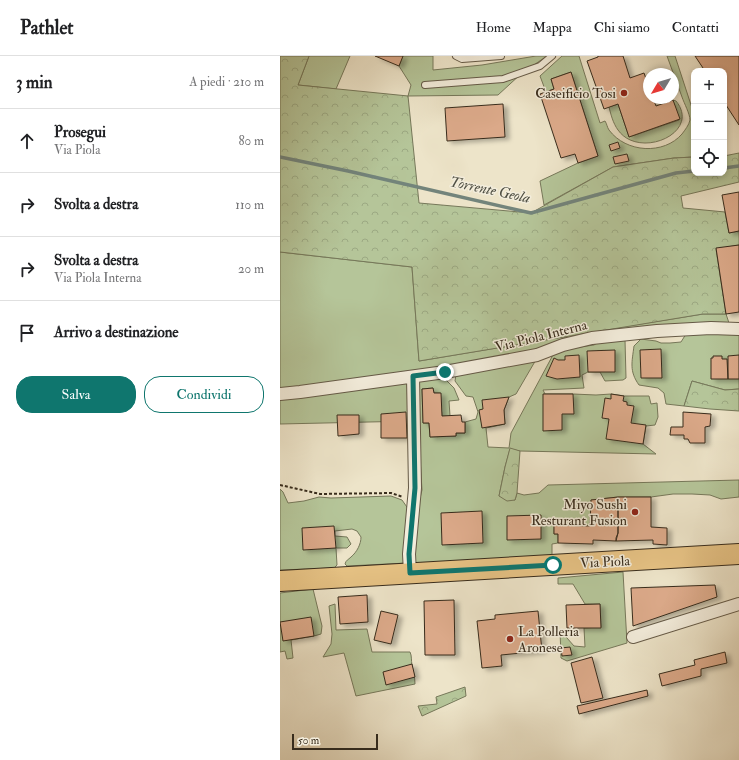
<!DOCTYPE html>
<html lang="it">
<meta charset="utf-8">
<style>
body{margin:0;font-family:"IM FELL Double Pica",serif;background:#f6f6f6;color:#202124}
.controls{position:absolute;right:12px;top:12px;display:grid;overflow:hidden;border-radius:8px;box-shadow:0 2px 6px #0003}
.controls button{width:36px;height:36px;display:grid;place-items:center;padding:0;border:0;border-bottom:1px solid #e0e0e0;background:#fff;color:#202124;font:20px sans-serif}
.compass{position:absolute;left:363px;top:12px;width:36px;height:36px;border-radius:50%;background:#fff;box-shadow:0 2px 6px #0003;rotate:232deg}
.scale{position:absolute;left:12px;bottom:10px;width:86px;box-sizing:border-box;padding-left:4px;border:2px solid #382c1c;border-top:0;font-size:11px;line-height:14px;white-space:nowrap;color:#382c1c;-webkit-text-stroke:3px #f3eddc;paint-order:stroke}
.stop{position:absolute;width:12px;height:12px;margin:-9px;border:3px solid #0f766e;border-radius:50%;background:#fff}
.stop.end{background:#0f766e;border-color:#fff;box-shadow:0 1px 4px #0008}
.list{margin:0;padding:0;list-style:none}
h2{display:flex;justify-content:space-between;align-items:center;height:52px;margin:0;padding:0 16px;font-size:17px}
h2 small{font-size:13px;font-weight:400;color:#757577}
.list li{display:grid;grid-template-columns:26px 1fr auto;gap:12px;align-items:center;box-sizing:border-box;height:64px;padding:0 16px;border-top:1px solid #e0e0e0}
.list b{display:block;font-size:15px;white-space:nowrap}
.list p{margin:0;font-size:13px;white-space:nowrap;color:#757577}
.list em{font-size:13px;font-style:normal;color:#757577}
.actions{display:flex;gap:8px;padding:12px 16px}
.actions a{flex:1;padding:9px 0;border:1px solid #0f766e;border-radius:16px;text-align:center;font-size:14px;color:#0f766e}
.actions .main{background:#0f766e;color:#fff}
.icon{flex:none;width:22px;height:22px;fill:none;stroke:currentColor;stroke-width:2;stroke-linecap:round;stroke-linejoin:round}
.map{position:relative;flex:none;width:459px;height:704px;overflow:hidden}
header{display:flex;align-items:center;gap:24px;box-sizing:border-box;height:56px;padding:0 20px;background:#fff;border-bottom:1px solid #e0e0e0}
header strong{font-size:19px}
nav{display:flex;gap:22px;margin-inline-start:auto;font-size:14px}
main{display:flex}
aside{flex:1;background:#fff}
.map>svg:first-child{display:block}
.grass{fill:#b5c599;stroke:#76785a}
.forest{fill:url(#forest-crowns);stroke:#76785a}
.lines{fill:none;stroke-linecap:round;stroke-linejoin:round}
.stream{stroke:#73847b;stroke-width:3.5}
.building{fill:#dba989;stroke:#382c1c;filter:url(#shadow)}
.service-casing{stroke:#655a47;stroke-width:8}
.minor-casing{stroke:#655a47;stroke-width:14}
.primary-casing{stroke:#382c1c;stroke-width:22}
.path{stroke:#382c1c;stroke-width:2;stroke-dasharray:3 2;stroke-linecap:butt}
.service{stroke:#f3eddc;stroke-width:6}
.minor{stroke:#f3eddc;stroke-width:12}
.primary{stroke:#e6c284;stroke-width:20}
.route{stroke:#0f766e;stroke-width:5}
.poi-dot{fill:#8f2418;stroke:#f3eddc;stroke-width:1.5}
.labels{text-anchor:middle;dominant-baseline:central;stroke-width:3;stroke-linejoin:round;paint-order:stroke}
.poi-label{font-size:14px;fill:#382c1c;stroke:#f3eddc;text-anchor:end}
.street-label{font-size:14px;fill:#382c1c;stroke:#f3eddc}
.water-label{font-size:15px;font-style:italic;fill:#505044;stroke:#f3eddc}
</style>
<header>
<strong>Pathlet</strong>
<nav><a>Home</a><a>Mappa</a><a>Chi siamo</a><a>Contatti</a></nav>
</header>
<main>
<aside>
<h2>3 min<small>A piedi · 210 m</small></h2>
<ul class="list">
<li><svg class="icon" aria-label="ahead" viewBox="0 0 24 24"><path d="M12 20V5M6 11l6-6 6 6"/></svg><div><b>Prosegui</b><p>Via Piola</p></div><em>80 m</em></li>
<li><svg class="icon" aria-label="right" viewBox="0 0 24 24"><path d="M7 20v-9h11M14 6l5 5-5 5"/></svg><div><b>Svolta a destra</b></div><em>110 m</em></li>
<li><svg class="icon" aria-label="right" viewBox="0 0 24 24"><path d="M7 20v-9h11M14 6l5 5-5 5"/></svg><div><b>Svolta a destra</b><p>Via Piola Interna</p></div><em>20 m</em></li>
<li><svg class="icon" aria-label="arrive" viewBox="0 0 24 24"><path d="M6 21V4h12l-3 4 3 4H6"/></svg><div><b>Arrivo a destinazione</b></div></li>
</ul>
<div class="actions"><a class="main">Salva</a><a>Condividi</a></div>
</aside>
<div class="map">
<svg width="459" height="704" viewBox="0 0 459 704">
<defs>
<pattern id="forest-crowns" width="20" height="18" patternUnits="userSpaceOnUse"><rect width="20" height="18" fill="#b5c599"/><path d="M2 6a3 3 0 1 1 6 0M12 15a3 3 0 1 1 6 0" fill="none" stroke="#9ca983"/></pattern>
<filter id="shadow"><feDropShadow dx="4.5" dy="2.5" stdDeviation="2" flood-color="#0004"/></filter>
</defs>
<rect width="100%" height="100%" fill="#ede4c9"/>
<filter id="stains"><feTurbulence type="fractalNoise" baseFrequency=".005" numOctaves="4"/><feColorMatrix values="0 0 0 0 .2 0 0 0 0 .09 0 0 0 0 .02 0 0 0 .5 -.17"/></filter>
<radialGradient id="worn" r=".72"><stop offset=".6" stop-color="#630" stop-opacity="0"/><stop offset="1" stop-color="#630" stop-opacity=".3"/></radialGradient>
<path class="grass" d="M29,0H70L56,33L18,29Z
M123,0H153V14L202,9L256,0H267L242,17L218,39L128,40L131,29L119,10Z
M282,0H299L320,67L325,65C327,68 327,71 329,74C346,97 384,99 402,78C405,74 409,69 410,64C410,58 404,47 402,41C397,27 392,14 387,0H395L414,58V101L394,102L333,111L264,149L260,125L298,107L318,100L291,16L271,23L274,33L266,36L260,20Z
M393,44L396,45C422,77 359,104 338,74C333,67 331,59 329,51L338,48L349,81L399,64Z
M0,196L132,211L139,305L288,280L256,295L142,316L0,333Z
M423,258H446L449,267L311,276Z
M459,277V333L445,334L412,325L404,350L386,348L384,337L378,332L359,329C349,315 352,306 354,290L361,283L376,285L381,287H390L401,286L406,278Z
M345,284L346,322L343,324L325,325L320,316H308L302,319L304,332L263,334L265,338H293L316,339L331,338L344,340H369L371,348L377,347L378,361L375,369L366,370L363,388L376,398L240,395L230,393L225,411L219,440L235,444L237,437L244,439L259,437L268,429L459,424V441L441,443L430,439L412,438H393L371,441H338L311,444L310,470L274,469V478H278V487L272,488V501L135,508L137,454L142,434L135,323L162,320L174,332L179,344L169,345L170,360H162L160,337H154L153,332L142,333L143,367H149L150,381L176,380V377H185V366L196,363L198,356L193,341L186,340L175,325L176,318L257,302L236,338L229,341L224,354L225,368L206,372L208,391L229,392L231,377L274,297L293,292L314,289L320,285Z
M131,325L133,365L0,368V341Z
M0,433L3,436L8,447L24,445L39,441L51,442L111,440L122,444L129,454L127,507L67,510L65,508C66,504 68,504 71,501C77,496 81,488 81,481L77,475L72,473L55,475V480L67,481L71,488L67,492H56L57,509L54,512L0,514Z
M343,516L347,587L287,605L281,602L280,574L294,590L305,591L304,572L321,571L320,548H305L293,528H278V522Z
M33,533L42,570L41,578L34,580L11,584L13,602L7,603L5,595L0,596V537Z
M55,548L56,574L87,573L92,596H130C132,600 131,604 132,609C133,615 135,621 135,628L76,640L64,597L43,601L51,588L52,578L49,550Z"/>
<path class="forest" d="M0,0H29L18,29L128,40L139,147L251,157L333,111L394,102L414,101V117H444V100L459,97V126L401,140L403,152L445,156L449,177L459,175V189L436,193L446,258H423L139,305L132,211L0,196Z
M412,325L445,334L459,333V355L430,353L404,350Z
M230,392L240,395L237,437L235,444L227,445L219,440L225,411Z
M185,631L186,640L142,660L138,650L157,648L156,641Z"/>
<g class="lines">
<path class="stream" d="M0,101L68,115L251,157L396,117L414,115
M444,112L459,110"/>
</g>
<path class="building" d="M95,0H123L119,10Z
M318,0H343L350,22L364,17L369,31V42H373L376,50L393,44L400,63L349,81L338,48L324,53L307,5L318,1Z
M415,0H459V69L444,46V15H425Z
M291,16L318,100L298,107L295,98L281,102L260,38L274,33L271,23Z
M223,48L225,81L167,85L165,52Z
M338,86L340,92L331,95L329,89Z
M347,98L349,105L335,108L333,101Z
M459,136V175L449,177L442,139Z
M459,189V256L446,258L436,192Z
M381,293L382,322H361L360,294Z
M335,294V316H308L307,295Z
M299,299L300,321L277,323L266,320L274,302L278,304H285V300Z
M459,299V323H448V300Z
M433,300H442V303H447L448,323H431V302H433Z
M153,332L154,337H161L162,360L181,359L182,366H185V377H176V380L150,381L149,367H143L142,333Z
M263,338H293L294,358H282V374L263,375Z
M331,338L344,340L343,345L347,346V349L354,350L351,367L366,369L363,388L326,383L329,363L322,362L325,342L331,343Z
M229,341L224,354L225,368L202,372L199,354L203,353L202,344Z
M126,356L127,382H101V358Z
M403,356L431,358L430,370L425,371V387H410L408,383H404V379H390L391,371H403Z
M57,359H79V378L58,380Z
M338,441V477L336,482V485L313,484V488L278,487V478H274V469L310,470L311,444Z
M338,441H371V471L387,472V489L373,488V484L336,485L338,477Z
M202,455L203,487L162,489L161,457Z
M261,459V483L227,484V460Z
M54,470L56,492L23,494L22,472Z
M435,529L437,541L353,570L351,532Z
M87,539L88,566L60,568L58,541Z
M174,544L175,599H145L144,545Z
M320,548L321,572H287L286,549Z
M101,555L118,559L111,588L94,584Z
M258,555L262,595L221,599L222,610L202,612L197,565L215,563V559Z
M31,561L34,580L3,585L0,566Z
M290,591L292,599L282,600L281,592Z
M445,596L447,607L421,613V620L382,630L379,618L415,609L414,604Z
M312,601L323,642L301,647L291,607Z
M132,608L135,621L106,629L103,616Z
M367,634L368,640L299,658L297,650Z"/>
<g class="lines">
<g class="service-casing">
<path id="service" d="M176,0L182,3L221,0
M145,29L223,23L260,10L272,0"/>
</g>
<g class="minor-casing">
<path id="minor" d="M0,338L20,336L165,316L257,299L283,289L312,282L377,275L431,272L459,273
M130,517L129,498L135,432L133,321
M353,581L459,548"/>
</g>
<g class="primary-casing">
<path id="primary" d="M0,525L459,498"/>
</g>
<path class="path" d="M0,429L40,438L111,437L123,441"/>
<use href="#service" class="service"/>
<use href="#minor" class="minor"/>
<use href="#primary" class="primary"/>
</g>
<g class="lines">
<path class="route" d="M165,316L133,320L135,432L129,498L130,517L273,509"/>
</g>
<g class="poi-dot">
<circle cx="344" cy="37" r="4"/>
<circle cx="355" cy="456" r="4"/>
<circle cx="230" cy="583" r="4"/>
</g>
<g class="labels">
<g class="poi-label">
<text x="336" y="37">Caseificio Tosi</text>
<text x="347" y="448">Miyo Sushi<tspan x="347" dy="16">Resturant Fusion</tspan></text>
<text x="238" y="575" text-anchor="start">La Polleria<tspan x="238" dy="16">Aronese</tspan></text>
</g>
<g class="street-label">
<text transform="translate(261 280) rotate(-14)">Via Piola Interna</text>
<text transform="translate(325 506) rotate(-3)">Via Piola</text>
</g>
<g class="water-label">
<text transform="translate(210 134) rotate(12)">Torrente Geola</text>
</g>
</g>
<rect width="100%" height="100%" filter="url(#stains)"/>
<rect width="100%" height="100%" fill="url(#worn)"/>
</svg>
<div class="controls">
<button>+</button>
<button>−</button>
<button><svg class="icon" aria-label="locate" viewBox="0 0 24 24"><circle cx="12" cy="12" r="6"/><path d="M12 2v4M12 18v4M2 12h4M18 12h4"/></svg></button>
</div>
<svg class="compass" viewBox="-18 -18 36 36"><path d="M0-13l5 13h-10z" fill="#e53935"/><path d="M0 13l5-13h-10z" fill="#757577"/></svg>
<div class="scale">50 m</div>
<div class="stop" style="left:273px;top:509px"></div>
<div class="stop end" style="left:165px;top:316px"></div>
</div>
</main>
